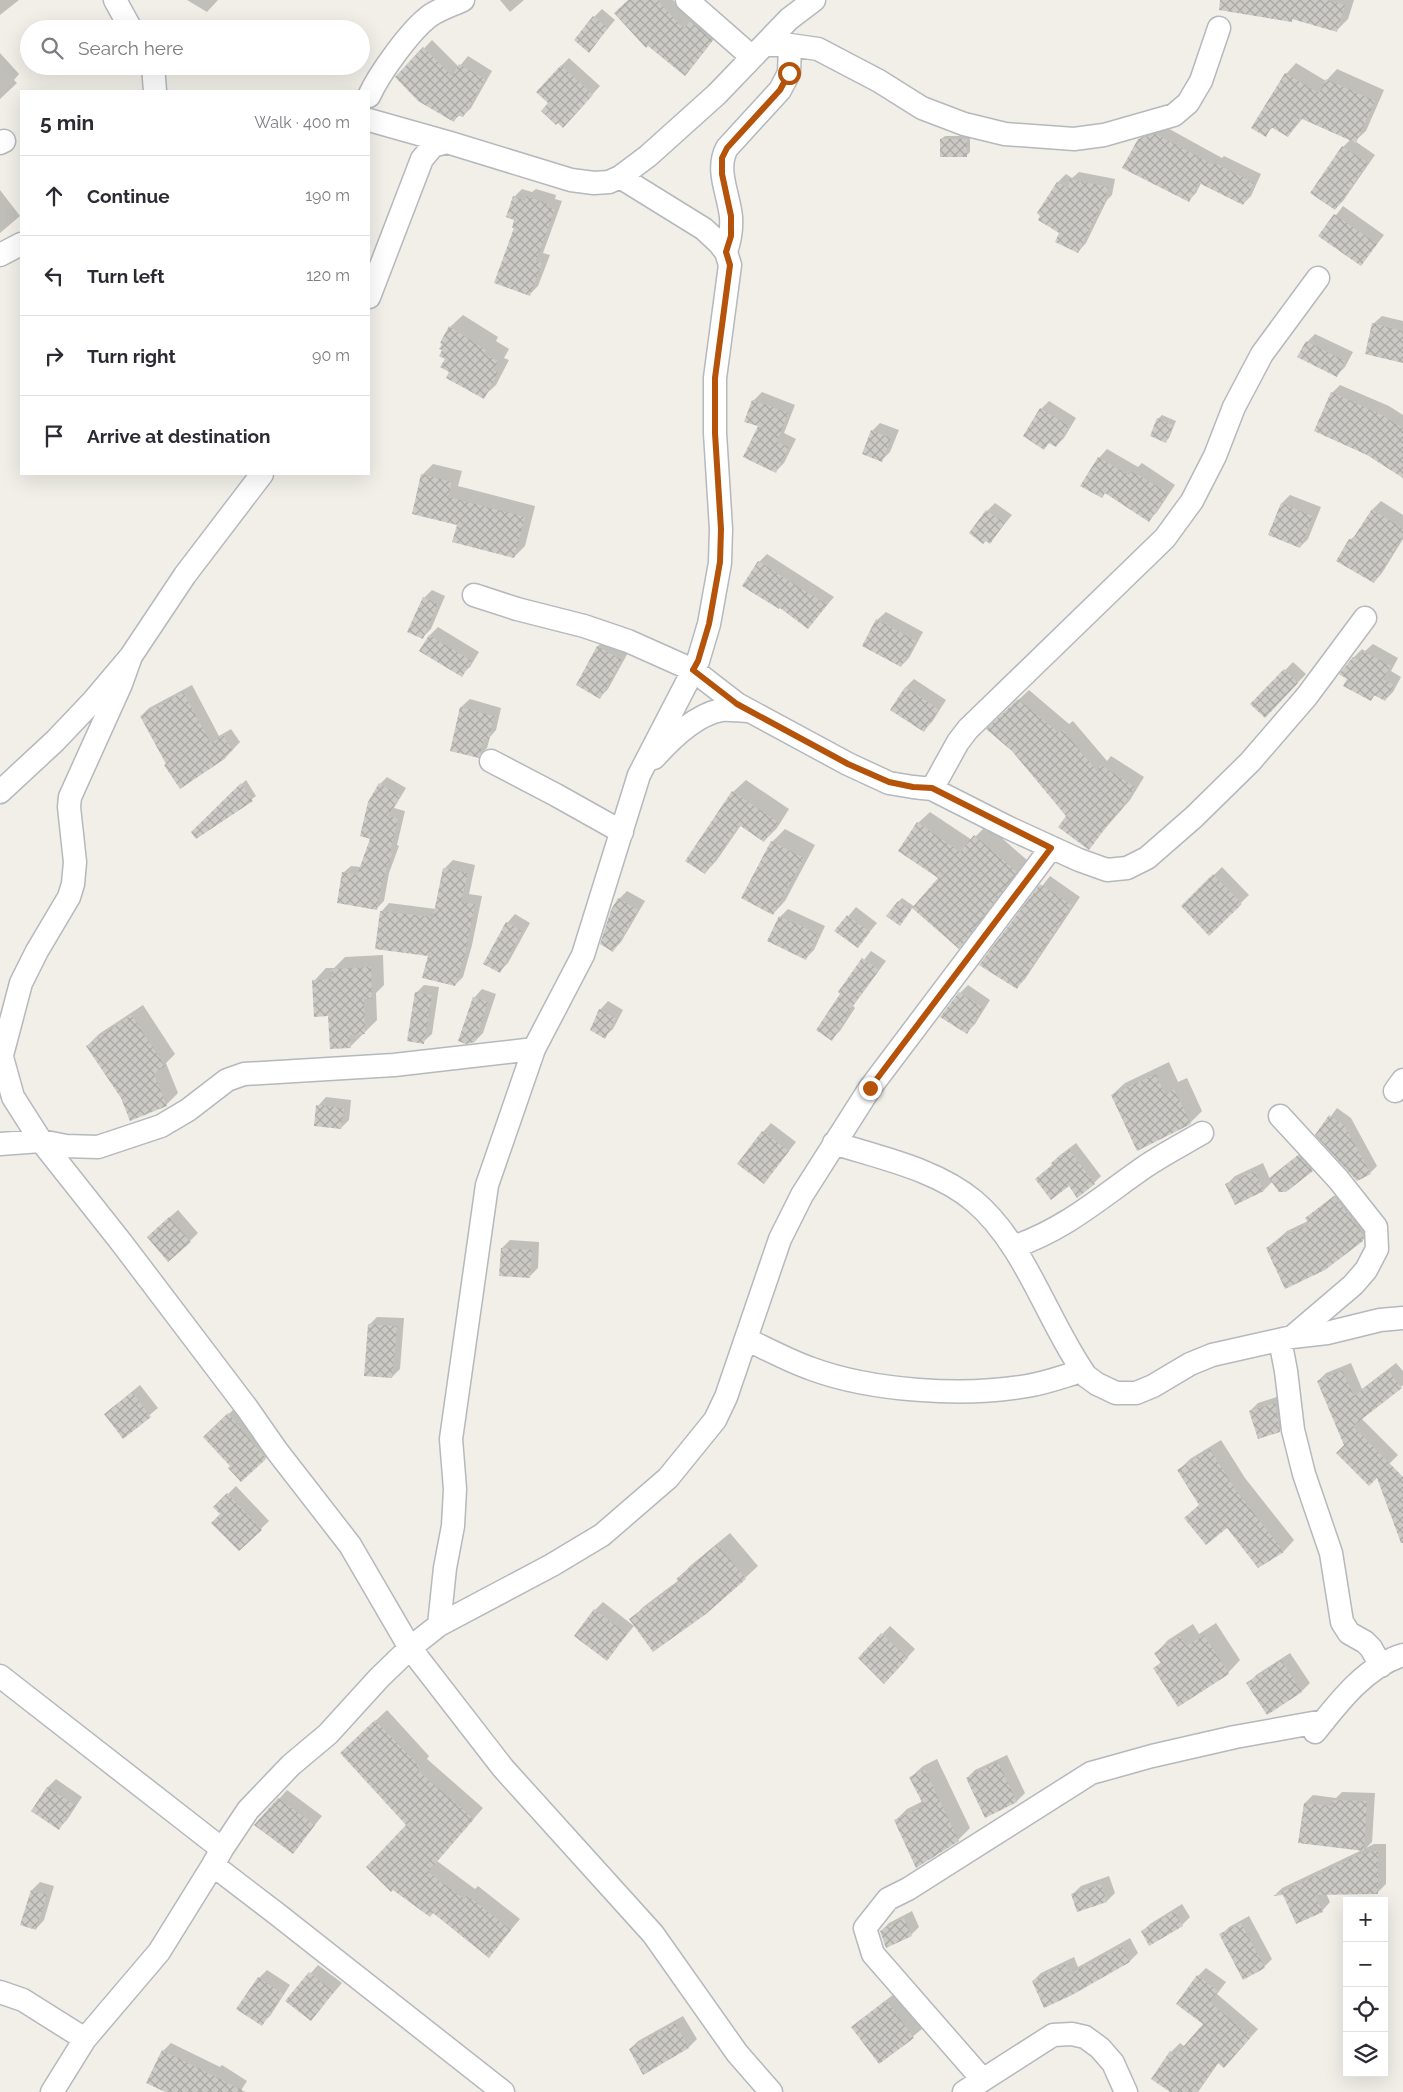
<!DOCTYPE html>
<meta charset="utf-8">
<style>
body{margin:0;font-family:Raleway,sans-serif;background:#f7f7f7;color:#2b2b33}
.controls{position:absolute;right:15px;bottom:15px;display:grid;overflow:hidden;border-radius:0px;box-shadow:0 5px 20px #0002}
.controls button{width:45px;height:45px;display:grid;place-items:center;padding:0;border:0;border-bottom:1px solid #e1e1e2;background:#fff;color:#2b2b33;font:25px sans-serif}
.stop{position:absolute;width:15px;height:15px;margin:-11px;border:4px solid #b45309;border-radius:50%;background:#fff}
.stop.end{background:#b45309;border-color:#fff;box-shadow:0 1px 5px #0008}
.list{margin:0;padding:0;list-style:none}
h2{display:flex;justify-content:space-between;align-items:center;height:65px;margin:0;padding:0 20px;font-size:21px}
h2 small{font-size:16px;font-weight:400;color:#7c7c81}
.list li{display:grid;grid-template-columns:32px 1fr auto;gap:15px;align-items:center;box-sizing:border-box;height:80px;padding:0 20px;border-top:1px solid #e1e1e2}
.list b{display:block;font-size:19px;white-space:nowrap}
.list em{font-size:16px;font-style:normal;color:#7c7c81}
.icon{flex:none;width:28px;height:28px;fill:none;stroke:currentColor;stroke-width:2;stroke-linecap:round;stroke-linejoin:round}
.map{position:relative;flex:none;width:1403px;height:2092px;overflow:hidden}
.search{position:absolute;background:#fff;box-shadow:0 5px 20px #0002;left:20px;top:20px;width:350px;height:55px;display:flex;align-items:center;gap:12px;box-sizing:border-box;padding:0 18px;border-radius:28px;color:#7c7c81;font-size:19px}
.panel{position:absolute;background:#fff;box-shadow:0 5px 20px #0002;left:20px;top:90px;width:350px;height:385px;border-radius:0px}
.map>svg:first-child{display:block}
.shadow{fill:#0003}
.building{fill:url(#building-cross-hatch)}
.lines{fill:none;stroke-linecap:round;stroke-linejoin:round}
.minor-casing{stroke:#b5b8bc;stroke-width:25}
.minor{stroke:#fff;stroke-width:22}
.route{stroke:#b45309;stroke-width:6}
</style>
<div class="map">
<svg width="1403" height="2092" viewBox="0 0 1403 2092">
<defs>
<pattern id="building-cross-hatch" width="8" height="8" patternUnits="userSpaceOnUse" patternTransform="scale(1.25)"><rect width="8" height="8" fill="#cccac5"/><path d="M0 0l8 8M0 8l8-8" fill="none" stroke="#a9a8a4"/></pattern>
</defs>
<rect width="100%" height="100%" fill="#f1efe8"/>
<path class="shadow" d="M0,0H19L0,15Z
M187,0H218L207,12Z
M500,0H524L510,12Z
M629,0H673L692,21L699,14L720,31L693,66Z
M1225,0H1354L1348,19L1336,31L1294,18L1292,20Z
M602,9L615,20L589,51L594,17Z
M432,40L459,67L468,56L492,71L471,108L463,116L460,115L454,120L397,77Z
M0,53L19,74L14,80L17,83L0,99Z
M569,58L600,86L571,118L561,66Z
M1296,63L1326,81L1337,69L1384,90L1366,131L1355,141L1375,155L1343,201L1335,209L1343,147L1351,139L1303,118L1288,136L1273,127L1265,135L1286,74Z
M280,66H336L331,71L314,70L310,74L280,69Z
M1164,126L1222,158L1224,156L1261,174L1251,196L1243,204L1201,183L1196,193L1188,201L1139,140L1147,131Z
M945,136H970V152L966,156L941,139Z
M1079,172L1115,179L1112,195L1107,200L1086,243L1078,252L1061,232L1039,213L1058,182L1066,174L1072,178Z
M522,189L532,192L536,189L556,195L555,199L562,201L543,253L550,255L538,286L530,294L515,228L514,197Z
M0,190L20,216L0,233Z
M1343,206L1384,235L1361,265L1320,236Z
M463,315L498,337L496,341L509,349L504,358L509,360L496,385L483,397L451,372L444,349V343L450,327Z
M1382,316L1403,321V361L1373,324Z
M1315,334L1353,352L1345,367L1337,375L1307,342Z
M1340,385L1389,406L1403,415V469L1332,393Z
M762,392L795,405L784,433L796,439L784,463L776,471L760,426L753,401Z
M1049,401L1076,418L1064,438L1056,446L1050,442L1044,448L1041,409Z
M1162,415L1176,421L1169,438L1166,441L1158,419Z
M880,423L899,430L890,452L882,460L872,431Z
M1107,449L1138,467L1142,463L1175,485L1157,512L1149,520L1106,492L1102,497L1099,458Z
M433,464L462,471L458,486L535,506L525,546L514,557L458,524L422,475Z
M1290,495L1321,507L1308,539L1300,547L1270,535L1282,503Z
M1381,501L1403,515V539L1382,573L1374,582L1350,540L1359,532L1373,509Z
M995,503L1012,515L990,542L987,511Z
M767,554L834,597L808,628L780,606L744,586L759,562Z
M432,590L445,596L431,629L423,637L424,598Z
M886,612L923,632L909,658L901,666L877,620Z
M438,627L479,652L470,667L461,675L421,650L430,635Z
M607,638L629,651L608,689L600,697L577,684L598,646Z
M1373,644L1398,658L1391,671L1401,677L1393,692L1385,700L1375,695L1371,700L1348,678L1353,658L1362,649L1365,651Z
M1293,662L1306,674L1265,717L1252,704Z
M914,679L946,700L932,722L924,730L892,710L906,687Z
M192,685L219,736L231,729L240,742L225,758L167,764L141,716L149,708Z
M1029,690L1069,724L1073,721L1107,761L1111,756L1144,777L1130,800L1088,848L1068,816L1013,750L988,729Z
M470,699L501,708L496,730L490,737L487,748L478,756L461,707Z
M387,777L406,788L394,808L405,811L397,845L399,846L389,873L384,901L376,909L343,873L351,866L361,867L372,838L380,784Z
M246,780L256,796L197,838L192,832Z
M746,780L789,809L777,828L764,841L741,825L717,860L705,873L733,792Z
M930,812L972,840L987,825L1027,860L970,935L959,947L913,907L900,924L899,901L902,898L915,907L940,878L918,823Z
M785,829L815,845L785,901L773,914L772,842Z
M453,860L475,865L469,894L482,896L472,945L463,977L455,985L430,955L381,912L389,903L436,909L445,868Z
M1222,867L1249,895L1209,934L1182,906Z
M1050,876L1080,897L1025,979L1017,987L981,964Z
M627,891L645,901L621,942L613,950L619,899Z
M856,907L877,923L857,947L836,931Z
M788,909L825,926L814,950L806,958L780,917Z
M515,914L530,923L508,963L499,972L507,923Z
M871,951L886,961L853,1006L855,1008L840,1031L831,1039L842,993L839,992Z
M383,955L384,985L376,993L377,1020L350,1047L329,1014L314,981L326,968H334L345,957Z
M424,985L439,987L432,1034L423,1042L416,993Z
M968,985L990,1000L975,1024L967,1032L960,993Z
M482,989L496,994L483,1033L475,1041L474,998Z
M608,1001L623,1010L613,1029L604,1037L591,1030L600,1010Z
M143,1005L175,1054L166,1063L178,1093L166,1105L122,1098L87,1046L99,1034Z
M1169,1062L1178,1082L1187,1078L1202,1111L1190,1123L1112,1095L1125,1083Z
M326,1097L351,1100L349,1120L341,1128L318,1106Z
M1337,1108L1351,1118L1377,1166L1370,1173L1317,1135Z
M771,1123L796,1142L764,1183L763,1132Z
M1076,1143L1101,1176L1094,1183L1077,1196L1069,1185L1036,1179L1053,1164L1052,1163L1059,1156Z
M1307,1148L1320,1162L1312,1170L1273,1181L1264,1190L1227,1184L1235,1176L1263,1163L1270,1179Z
M1343,1189L1371,1231L1363,1240L1268,1248L1287,1231L1308,1221L1306,1219L1315,1211Z
M178,1210L198,1233L190,1241L156,1229Z
M510,1240L539,1242L538,1268L530,1276L502,1248Z
M377,1317L404,1318L400,1369L392,1377L369,1325Z
M1351,1363L1362,1389L1396,1363L1403,1371V1385L1361,1418L1398,1455L1389,1464L1345,1445L1318,1381L1326,1373Z
M140,1385L158,1408L123,1437L105,1414Z
M1283,1395L1288,1423L1279,1431L1250,1411L1258,1403Z
M237,1406L274,1450L241,1481L232,1466L205,1437Z
M1221,1440L1245,1478L1294,1540L1284,1551L1258,1566L1227,1526L1186,1518L1200,1504L1179,1470L1190,1459Z
M236,1486L269,1521L239,1550L222,1514L215,1507Z
M730,1533L758,1566L745,1578L705,1613L631,1620L643,1607L679,1580L678,1579L690,1566Z
M603,1602L634,1626L607,1659L595,1610Z
M1216,1623L1240,1660L1228,1673L1155,1668L1162,1661L1156,1653L1168,1640L1193,1624L1199,1634Z
M890,1626L915,1649L892,1674L859,1658Z
M1290,1653L1310,1683L1302,1691L1268,1714L1248,1684L1256,1675Z
M387,1710L429,1756L427,1759L483,1808L437,1861L475,1889L478,1886L520,1919L489,1956L434,1912L408,1825L352,1743Z
M1007,1755L1025,1793L1017,1801L985,1816L967,1778L975,1770Z
M937,1759L970,1828L958,1840L896,1820L907,1809L923,1801L911,1777L923,1766Z
M56,1779L82,1797L67,1820L59,1828L33,1810L48,1787Z
M287,1790L322,1816L293,1852L256,1825Z
M1342,1792L1375,1793L1372,1842L1366,1848L1374,1844H1386V1884L1378,1892L1326,1893L1330,1902L1322,1911L1297,1923L1284,1894H1276L1282,1888L1362,1850L1305,1803L1313,1795L1336,1798Z
M1109,1876L1115,1893L1107,1901L1078,1910L1073,1894L1081,1886Z
M40,1882L54,1886L44,1920L36,1929L21,1924L32,1890Z
M1182,1904L1190,1917L1182,1925L1142,1932L1150,1924Z
M912,1911L919,1927L911,1935L881,1931L889,1923Z
M1249,1916L1272,1959L1264,1967L1221,1935L1229,1927Z
M1130,1938L1138,1953L1130,1961L1072,1993L1033,1981L1041,1973L1074,1957L1078,1967Z
M318,1965L342,1983L311,2019L287,2000Z
M1206,1968L1226,1982L1217,1994L1258,2029L1232,2058L1219,2062L1198,2092H1172L1153,2078L1171,2052L1180,2043L1185,2047L1204,2024L1198,1976Z
M267,1970L290,1985L270,2016L261,2024L259,1978Z
M895,1993L922,2029L880,2063L853,2027Z
M683,2016L697,2039L689,2047L630,2049L638,2041Z
M171,2043L220,2067L222,2065L247,2081L240,2092H167L163,2051Z"/>
<path class="building" d="M628,0H657L684,29L690,21L713,40L685,76L648,46L646,48L614,13Z
M1220,0H1327L1345,5L1337,32L1292,19V22L1219,10Z
M593,16L608,28L589,53L574,40Z
M423,47L452,76L459,64L485,79L463,117L458,115L454,122L418,101L395,77Z
M561,65L593,95L563,128L558,123L556,125L541,111L548,103L536,92Z
M1285,73L1319,93L1326,79L1375,101L1356,143L1300,118L1288,137L1271,127L1266,137L1251,128Z
M1156,134L1214,165L1215,163L1254,183L1243,205L1199,183L1189,202L1122,168L1138,139Z
M940,139H967V157H940Z
M1342,146L1368,163L1335,210L1310,193Z
M1070,179L1108,187L1104,205L1102,204L1078,253L1055,242L1059,233L1038,220L1040,216L1037,213L1057,182L1068,188Z
M513,196L525,201L526,196L549,204L547,207L555,209L536,261L542,263L530,296L494,283L514,228H512L514,220L506,217Z
M1334,214L1377,244L1361,266L1318,236Z
M1372,323L1403,331V363L1365,354Z
M449,326L486,350L484,354L498,361L493,370L498,373L484,399L446,378L449,372L440,367L445,359L439,356L442,350L439,349L442,344L440,343Z
M1306,341L1345,361L1337,377L1297,357Z
M1331,392L1380,414L1403,428V478L1367,455L1314,431Z
M752,400L788,413L777,442L789,447L776,473L743,457L758,426L744,422Z
M1040,408L1069,426L1056,447L1049,443L1044,450L1023,436Z
M1157,418L1173,425L1166,443L1150,436Z
M871,430L891,438L882,462L862,454Z
M1098,457L1129,475L1132,471L1168,493L1149,522L1105,493L1102,498L1080,486Z
M421,474L452,482L448,497L525,517L514,558L452,542L457,525L412,514Z
M1281,503L1313,516L1300,548L1268,535Z
M1372,509L1403,529V536L1374,583L1336,561L1349,539L1352,540Z
M986,510L1005,523L990,544L986,541L983,544L969,533Z
M758,561L827,605L808,629L780,608L779,609L742,586Z
M423,597L438,604L423,639L407,632Z
M876,619L916,641L901,667L862,646Z
M429,635L472,661L462,677L419,651Z
M597,646L622,660L600,699L576,685Z
M1363,651L1391,666L1383,679L1394,685L1385,701L1374,695L1371,701L1343,686L1347,679L1339,674L1353,657L1359,660Z
M1284,669L1298,683L1265,718L1250,704Z
M905,687L939,709L924,732L890,710Z
M183,692L211,743L223,735L233,750L224,756L226,758L180,789L164,765L166,764L140,716Z
M1018,699L1059,733L1063,730L1097,771L1101,765L1135,787L1120,811L1119,810L1089,850L1058,827L1066,816L1012,751L986,729Z
M460,707L494,716L489,740L484,739L479,758L450,751Z
M241,783L253,801L196,839L191,832Z
M379,783L400,796L388,816L398,818L390,853L392,854L382,882L377,910L337,903L342,872L357,875L370,839L360,836L368,802Z
M732,791L778,822L764,842L739,825L705,874L685,861Z
M917,822L960,852L974,835L1017,872L959,949L912,908L938,878L898,851Z
M771,841L804,858L773,915L741,898Z
M443,868L468,873L461,902L475,904L465,954L455,986L422,978L428,956L375,949L380,911L433,917Z
M1213,874L1242,904L1209,936L1181,906Z
M1040,884L1072,905L1017,989L979,965Z
M618,898L638,910L613,952L600,944L611,910Z
M898,901L911,910L900,926L886,916Z
M847,915L870,932L858,948L834,931Z
M779,916L818,934L806,960L767,941Z
M506,922L522,931L500,973L483,964Z
M862,958L879,970L846,1015L848,1016L832,1041L816,1030L840,994L838,992Z
M371,967L372,999H364L365,1034L350,1035L351,1048L330,1049L328,1016L314,1017L312,980L332,979V969Z
M415,992L432,995L424,1044L407,1041Z
M959,992L983,1008L967,1034L940,1017Z
M473,997L488,1002L475,1042L466,1044L458,1041Z
M599,1009L616,1018L605,1039L590,1030Z
M131,1015L165,1066L154,1074L167,1106L130,1121L121,1098L86,1046Z
M1156,1074L1165,1094L1174,1089L1191,1124L1137,1151L1111,1095Z
M316,1105L344,1108L341,1129L314,1126Z
M1329,1115L1344,1125L1371,1174L1357,1181L1315,1135Z
M762,1131L789,1151L764,1184L737,1164Z
M1069,1149L1095,1184L1077,1198L1069,1186L1051,1200L1035,1179L1052,1165L1051,1163Z
M1298,1155L1313,1171L1286,1192H1279L1269,1178Z
M1255,1171L1264,1191L1235,1205L1225,1184Z
M1334,1196L1363,1234V1241L1325,1270L1285,1289L1266,1248L1278,1239L1309,1224L1305,1218Z
M169,1217L191,1242L168,1262L147,1237Z
M501,1248L532,1250L530,1278L499,1276Z
M368,1324L397,1326L392,1378L364,1376Z
M1342,1370L1354,1396L1388,1370L1402,1388L1353,1426L1403,1477V1543H1401L1377,1478L1369,1486L1336,1453L1344,1445L1317,1381Z
M132,1392L151,1417L123,1439L104,1414Z
M1275,1403L1280,1432L1258,1439L1249,1411Z
M228,1413L266,1459L241,1482L228,1468L230,1466L203,1437Z
M1210,1449L1235,1489L1284,1552L1258,1568L1227,1528L1206,1545L1184,1518L1199,1505L1177,1470Z
M227,1493L262,1530L239,1551L211,1523L220,1514L213,1507Z
M717,1544L746,1579L706,1614L653,1652L629,1619L679,1582L676,1579Z
M594,1609L627,1634L607,1661L574,1636Z
M881,1633L908,1658L884,1684L858,1658Z
M1204,1635L1229,1674L1178,1707L1153,1668L1161,1663L1154,1653L1180,1636L1186,1646Z
M1281,1660L1302,1692L1267,1715L1246,1683Z
M375,1720L420,1767L417,1770L474,1819L428,1872L464,1899L467,1895L511,1930L489,1958L433,1913L430,1917L393,1890L391,1892L366,1867L406,1825L340,1753Z
M998,1762L1017,1802L985,1818L966,1778Z
M925,1770L959,1841L916,1868L894,1820L924,1806L909,1777Z
M47,1787L75,1805L59,1830L31,1811Z
M278,1798L315,1825L293,1854L254,1825Z
M1333,1800L1367,1801L1364,1851L1298,1843L1304,1803L1332,1806Z
M1378,1851V1894L1315,1895L1323,1912L1296,1924L1283,1895L1273,1896L1365,1852Z
M1101,1884L1107,1902L1077,1912L1071,1894Z
M31,1890L47,1895L36,1930L20,1925Z
M1174,1911L1183,1926L1149,1946L1141,1931Z
M904,1918L912,1936L886,1948L880,1931Z
M1241,1923L1265,1968L1243,1980L1219,1934Z
M1122,1946L1130,1962L1072,1995L1044,2008L1032,1981L1065,1964L1070,1974Z
M309,1972L334,1992L311,2021L285,2001Z
M1197,1975L1218,1991L1210,2002L1251,2037L1224,2068L1218,2063L1197,2092H1170L1151,2079L1170,2051L1176,2055L1203,2024L1176,2004Z
M258,1977L283,1994L262,2026L236,2009Z
M886,2000L914,2038L879,2064L851,2027Z
M675,2023L689,2048L643,2075L629,2049Z
M162,2050L246,2092H165L146,2083Z"/>
<g class="lines">
<g class="minor-casing">
<path id="minor" d="M115,0L131,29
M687,0L752,57
M764,45H790L818,49L879,81L922,108L964,124L1005,134L1074,139L1104,135L1174,115L1188,103L1201,81L1219,28
M153,66L155,91
M369,96C379,74 411,29 431,15C440,9 452,5 463,0
M369,120L447,142
M0,143L4,141
M726,252C730,240 732,230 731,217C729,194 715,170 727,148L780,90L789,73L790,45
M0,255L21,244
M369,297L422,159L433,146L447,142L571,180L594,183L609,182L620,177L648,156L717,94L789,19L814,0
M474,595L517,609L584,626L628,641L693,670L737,704L848,764L889,783L913,787L932,789L1009,828L1079,860L1107,870L1127,868L1147,858L1194,817L1250,762L1307,696L1365,618
M654,758C671,739 695,715 721,710C730,709 740,711 749,711
M491,761L556,795L622,832
M932,789L958,742L968,729L1165,538L1192,501L1215,456L1234,407L1262,354L1318,278
M0,792L55,741L93,701L131,656L185,575L262,474
M0,1050L13,1097L41,1141L121,1242L247,1408L277,1451L350,1545L410,1648L503,1768L653,1934L737,2053L771,2092
M2,1055L21,983L37,951L69,897L73,884L75,862L69,807L70,797L121,684L131,656
M1395,1091L1403,1080
M1280,1116L1338,1179L1376,1227L1377,1249L1366,1270L1353,1285L1292,1337
M834,1143C880,1158 936,1169 974,1201C1026,1245 1047,1321 1086,1376L1097,1384L1116,1393H1136L1153,1386L1190,1364L1212,1355L1292,1337L1327,1333L1380,1320L1403,1318
M0,1144L41,1141L66,1146L98,1147L161,1126L188,1110L227,1080L244,1074L394,1065L534,1049
M1013,1247C1066,1229 1101,1197 1146,1166C1164,1154 1183,1144 1202,1133
M746,1339C767,1349 789,1361 812,1369C872,1391 964,1397 1027,1386C1046,1383 1064,1376 1082,1371
M1280,1340L1286,1371L1293,1430L1304,1474L1331,1553L1342,1622L1349,1633L1365,1642L1371,1648L1381,1666
M439,1625L445,1568L453,1526L455,1489L451,1439L487,1185L534,1049L583,955L639,775L698,661L709,624L720,563L721,529L715,433V378L730,265L726,252L719,243L704,229L620,177
M0,1676L222,1849
M1315,1732C1338,1703 1366,1666 1403,1655
M213,1865L277,1914L503,2092
M0,1992L23,2000L85,2039
M983,2080L873,1954L865,1928L888,1899L908,1889L1091,1773L1152,1756L1235,1737L1324,1721
M52,2092L85,2039L159,1952L213,1865L222,1849L248,1810L291,1765L328,1734L379,1678L410,1648L439,1625L552,1565L602,1535L668,1478L715,1420L726,1397L780,1239L802,1195L870,1088L1051,848
M964,2092L1053,2035L1072,2034L1085,2037L1100,2048L1113,2063L1126,2092"/>
</g>
<use href="#minor" class="minor"/>
</g>
<g class="lines">
<path class="route" d="M789,73L780,90L727,148L722,158V174L731,216V236L726,252L730,265L715,378V433L721,529L720,562L709,624L698,661L693,670L737,704L848,764L889,782L913,787L932,788L1051,848L870,1088"/>
</g>
</svg>
<div class="controls">
<button>+</button>
<button>−</button>
<button><svg class="icon" aria-label="locate" viewBox="0 0 24 24"><circle cx="12" cy="12" r="6"/><path d="M12 2v4M12 18v4M2 12h4M18 12h4"/></svg></button>
<button><svg class="icon" aria-label="layers" viewBox="0 0 24 24"><path d="M12 4l9 5-9 5-9-5zM3 14l9 5 9-5"/></svg></button>
</div>
<div class="stop" style="left:789px;top:73px"></div>
<div class="stop end" style="left:870px;top:1088px"></div>
<div class="search"><svg class="icon" aria-label="search" viewBox="0 0 24 24"><circle cx="10" cy="10" r="6"/><path d="M15 15l6 6"/></svg>Search here</div>
<section class="panel">
<h2>5 min<small>Walk · 400 m</small></h2>
<ul class="list">
<li><svg class="icon" aria-label="ahead" viewBox="0 0 24 24"><path d="M12 20V5M6 11l6-6 6 6"/></svg><div><b>Continue</b></div><em>190 m</em></li>
<li><svg class="icon" aria-label="left" viewBox="0 0 24 24"><path d="M17 20v-9H6M10 6l-5 5 5 5"/></svg><div><b>Turn left</b></div><em>120 m</em></li>
<li><svg class="icon" aria-label="right" viewBox="0 0 24 24"><path d="M7 20v-9h11M14 6l5 5-5 5"/></svg><div><b>Turn right</b></div><em>90 m</em></li>
<li><svg class="icon" aria-label="arrive" viewBox="0 0 24 24"><path d="M6 21V4h12l-3 4 3 4H6"/></svg><div><b>Arrive at destination</b></div></li>
</ul>
</section>
</div>
